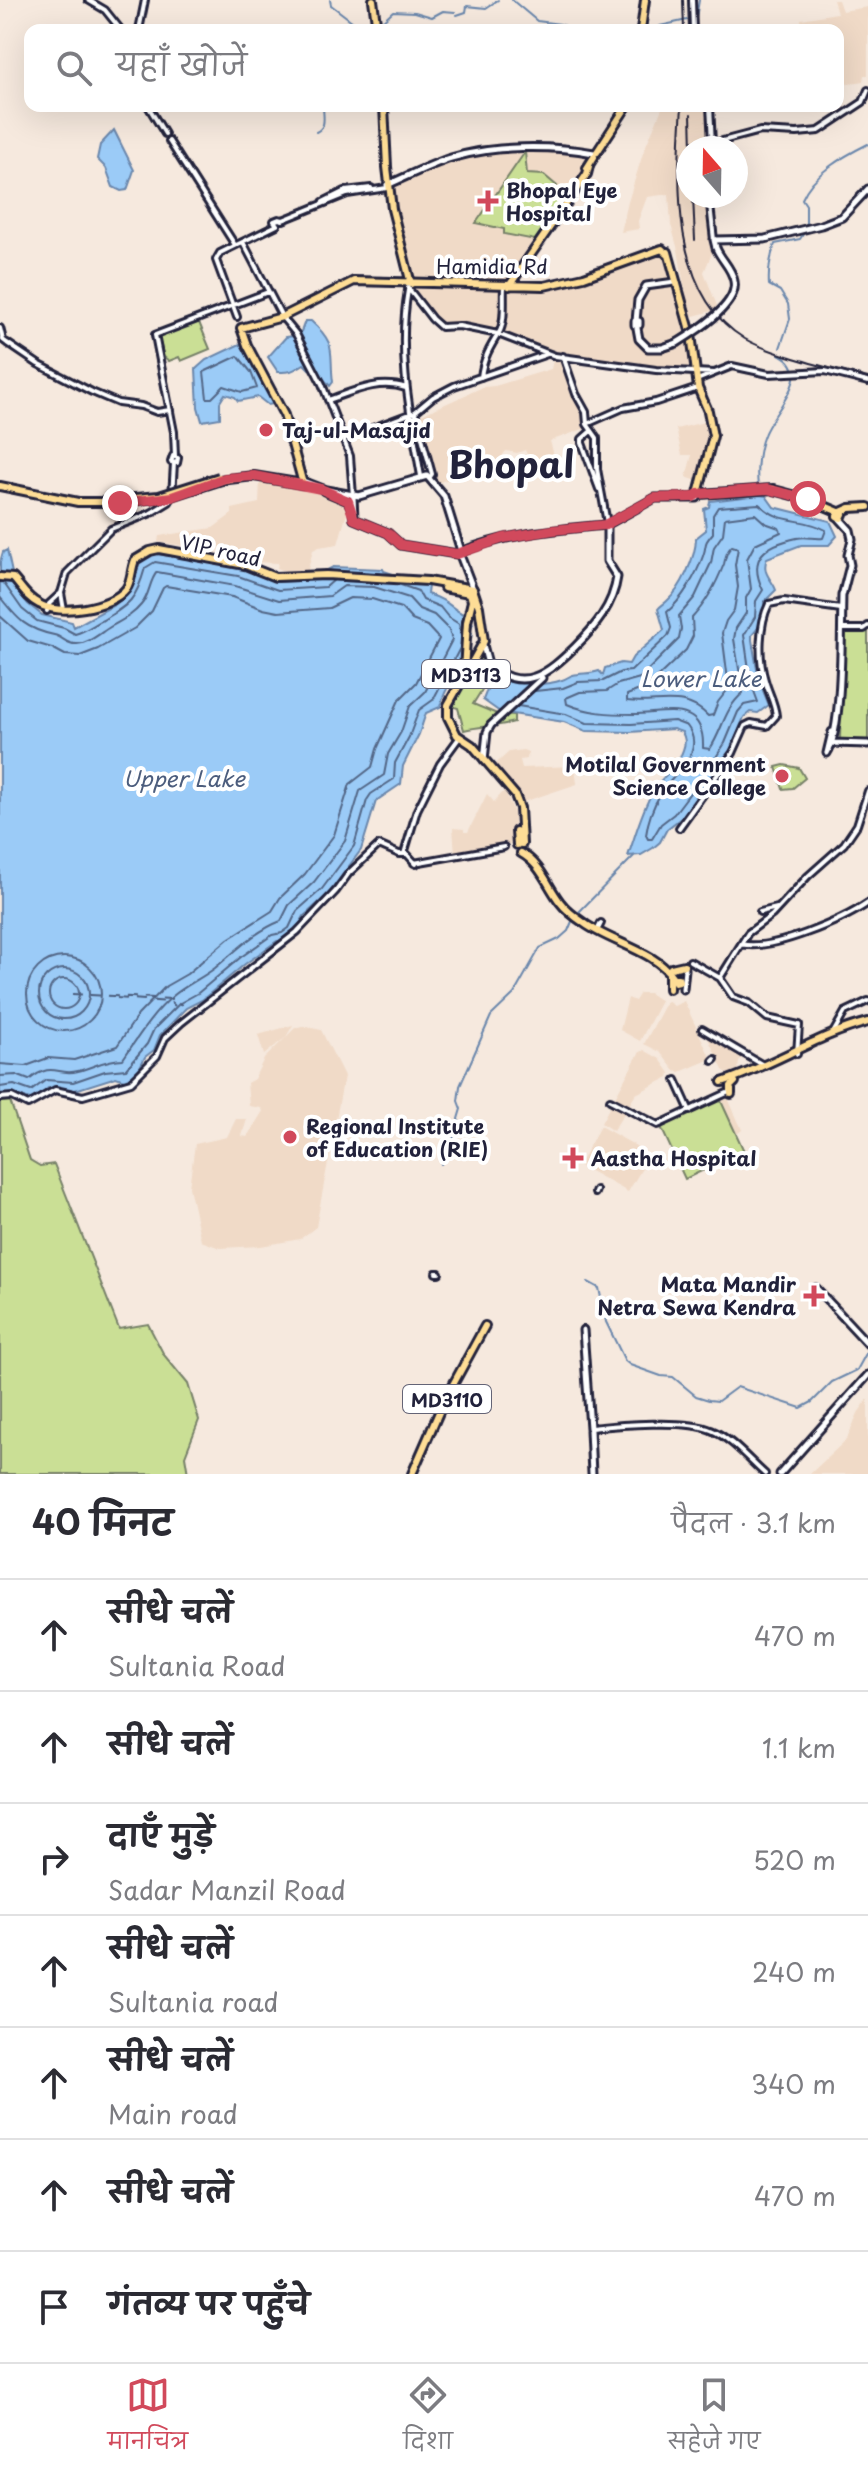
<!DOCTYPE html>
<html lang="hi">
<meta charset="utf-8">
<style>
body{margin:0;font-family:"Playpen Sans","Playpen Sans Deva",sans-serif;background:#f7f7f7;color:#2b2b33}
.compass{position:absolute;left:676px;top:136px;width:72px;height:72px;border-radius:50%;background:#fff;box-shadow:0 8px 32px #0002;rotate:340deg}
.stop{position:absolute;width:24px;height:24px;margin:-18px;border:6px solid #d1495b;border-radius:50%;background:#fff}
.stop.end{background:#d1495b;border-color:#fff;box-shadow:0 2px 8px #0008}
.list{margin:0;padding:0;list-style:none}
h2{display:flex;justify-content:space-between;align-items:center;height:104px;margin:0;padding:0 32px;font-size:34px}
h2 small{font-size:26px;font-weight:400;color:#7c7c81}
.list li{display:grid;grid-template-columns:52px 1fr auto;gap:24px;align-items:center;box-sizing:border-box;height:112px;padding:0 32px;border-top:2px solid #e1e1e2}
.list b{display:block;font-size:30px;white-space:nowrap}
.list p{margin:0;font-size:26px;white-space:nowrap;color:#7c7c81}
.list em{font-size:26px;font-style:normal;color:#7c7c81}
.icon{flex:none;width:44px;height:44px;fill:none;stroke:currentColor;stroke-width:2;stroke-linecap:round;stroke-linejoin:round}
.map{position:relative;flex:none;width:868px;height:1474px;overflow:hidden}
.search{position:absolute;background:#fff;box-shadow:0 8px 32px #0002;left:24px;right:24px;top:24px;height:88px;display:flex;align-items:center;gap:20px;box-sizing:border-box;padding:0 28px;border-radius:16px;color:#7c7c81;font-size:30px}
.sheet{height:888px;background:#fff}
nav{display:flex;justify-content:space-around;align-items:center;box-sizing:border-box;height:112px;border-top:2px solid #e1e1e2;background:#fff;font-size:22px;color:#7c7c81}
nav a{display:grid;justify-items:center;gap:4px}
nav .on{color:#d1495b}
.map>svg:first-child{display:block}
.built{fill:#f0dac7}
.green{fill:#cadf95;stroke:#768068;stroke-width:2}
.water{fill:#9bcbf7;stroke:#6b87ac;stroke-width:2}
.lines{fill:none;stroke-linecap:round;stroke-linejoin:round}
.shore{stroke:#526686;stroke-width:2}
.stream{stroke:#6b87ac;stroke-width:2}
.ferry{stroke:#4c5d7d;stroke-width:2;stroke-dasharray:10 8;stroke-linecap:butt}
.tertiary-casing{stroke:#22223b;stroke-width:10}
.secondary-casing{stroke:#22223b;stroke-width:11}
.primary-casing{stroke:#22223b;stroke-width:12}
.tertiary{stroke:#fff;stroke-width:4}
.secondary{stroke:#fff;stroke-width:5}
.primary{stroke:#fedd96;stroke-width:6}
.rail{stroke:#22223b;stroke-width:2}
.secondary-bridge-casing{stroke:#22223b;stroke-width:11;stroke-linecap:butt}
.primary-bridge-casing{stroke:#22223b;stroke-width:12;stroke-linecap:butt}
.secondary-bridge{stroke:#fff;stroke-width:5}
.primary-bridge{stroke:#fedd96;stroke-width:6}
.route{stroke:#d1495b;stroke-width:10}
.poi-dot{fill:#d1495b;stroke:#fff;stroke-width:3}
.labels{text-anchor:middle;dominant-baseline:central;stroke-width:8;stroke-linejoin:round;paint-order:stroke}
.shield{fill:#fff;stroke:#646476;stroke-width:2}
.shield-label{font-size:18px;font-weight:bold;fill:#22223b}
.poi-label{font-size:20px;font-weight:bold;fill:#22223b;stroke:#fff;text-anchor:start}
.street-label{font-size:20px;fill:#22223b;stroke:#fff}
.water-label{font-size:22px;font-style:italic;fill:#4c5d7d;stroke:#fff}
.town-label{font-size:36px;font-weight:bold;fill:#22223b;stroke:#fff}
</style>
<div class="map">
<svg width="868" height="1474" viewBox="0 0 868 1474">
<rect width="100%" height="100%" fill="#f6e9de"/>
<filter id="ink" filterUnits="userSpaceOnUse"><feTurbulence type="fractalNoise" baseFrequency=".0125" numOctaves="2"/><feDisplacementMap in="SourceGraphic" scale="16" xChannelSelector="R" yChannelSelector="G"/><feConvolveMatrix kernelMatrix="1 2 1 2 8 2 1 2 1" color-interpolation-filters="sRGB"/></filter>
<g filter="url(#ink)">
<path class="built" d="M833,0H838L842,11L868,7V75H864L863,81L847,84L845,78L838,80V30H802L801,19L837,13Z
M663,106H707L709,148H688V196H709L712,253L704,272L717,306L714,313L712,311L690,317L688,310L678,250L671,225L669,194L647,197L638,221L639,229L621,232L628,202L644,150Z
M524,150L595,154L539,241L514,270L510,284H555L666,248L682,319L697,374L563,358L586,412L589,427L550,441L555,459L532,467L525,450L517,453L506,451L499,460L435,484L427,477L423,480L410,413L421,415L483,387L495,386L551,369L554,356L498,334L437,323L408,287L388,186L392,187L464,157Z
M708,421L711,432L697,481L686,477L692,455H682L676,429Z
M260,479L301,486L317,491L334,500L344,502L349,506L338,544L319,547L313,550L307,573L285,571L277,568L278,563L254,562L250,554L207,544L196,548L158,542L159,536L213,528L232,514V509L259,503Z
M523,750L528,752L527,759L520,760L522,768L575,766L577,784L523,802L491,768L509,752Z
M505,790L514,812V843L455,854L453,828L464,829V832H468L487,794L494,802Z
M640,993H649L661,1001L640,1041L620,1030L628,998L635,1001Z
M667,1001L674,1006L684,1001L711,1059L680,1072L675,1071L660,1052L644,1044Z
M293,1025L286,1037L264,1055L258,1035Z
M302,1026L321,1030L344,1076L316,1227L300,1239L261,1246L220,1248L201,1241L189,1187L195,1144L227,1137L236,1119H247L242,1136L247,1137L263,1111L261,1108L249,1106L247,1083L254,1079L264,1059L295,1028Z
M705,1032L744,1055L739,1062L737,1075L731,1076L723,1070Z
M644,1050L660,1059L670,1073L669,1077L636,1094L613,1131L601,1123L639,1053Z
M728,1098L742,1130L736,1135L720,1099Z
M600,1126L636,1146L644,1165L628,1192L579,1165Z
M868,1399V1474H810L847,1439L858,1413Z"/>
<path class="green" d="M525,152L527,174L544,175L557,186L551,194L561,201L535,240L504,234V229L476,223Z
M198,320L210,349L181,361L179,357L169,361L164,357L158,335Z
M868,629V741L840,739L843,633L847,631L863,632Z
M481,651L485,665L490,669L483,688L473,704L497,714L514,715V722C497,727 481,726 464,730L458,708L451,706Z
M784,765L799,768L805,778L793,788L783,789L776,767Z
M9,1098L30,1160L40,1166L54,1164L119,1329L148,1324L164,1355L188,1384L199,1420L185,1456L188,1474H0V1100Z
M720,1099L744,1151L685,1179L661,1127Z"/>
<path class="water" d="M114,130L134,170L127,190L121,191L113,187L106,168L97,159L100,145Z
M305,321H311C338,345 329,352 333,382L330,386L319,374L299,337Z
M294,336L311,368L309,369L304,364C292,371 292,372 278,372L268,357L286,337Z
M240,344L249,354L273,404L268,405L258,397L238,401L235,397L225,394L220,402V418L202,421L198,407L196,369L206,360Z
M760,495L766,496L774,507L830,521L837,536L829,545H801L767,558C761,573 772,579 776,590L764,602V621L752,635V640L759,681L769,705L758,713L750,712L744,717L732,747L681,818L667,829L660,842L653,848L641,855L628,856C636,834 641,812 653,791C662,776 678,767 683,750C686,742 685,738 682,732L673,729L630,732L586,731L564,722L500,712L483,700L492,677C511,684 543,687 562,680C566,679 569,676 573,675C582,673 591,674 599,671L603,675L605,668L621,663L629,664L633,657L664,630L658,609C660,606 664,604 667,601C681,589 696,557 696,538L706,530L704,509L709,507L710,501Z
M7,550L12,573L10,582L28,604L42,615L72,622L74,627L116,604L128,593L140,562L152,553L240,568L279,582L327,579V570L333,567L383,569L384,571L428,586L427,594C452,601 450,610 470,617L473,624L467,633H472C469,659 446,681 440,707L426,713L419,734L403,766L401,784L376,801L361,850L328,894L304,916L295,933L285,941H277L245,964L202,1000L186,1008L160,1035L154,1050L145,1057L138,1071L125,1080L116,1077L72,1091L48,1088L35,1100C23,1098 13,1092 0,1095V562L3,552Z"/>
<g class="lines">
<path class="shore" d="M238,356L251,372L257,388L242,392L224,386L212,398H207L204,372Z
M755,514L765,523L779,528L781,532L755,544L747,559L751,589L746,598V613L736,628L734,639L743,693C724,709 723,729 710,749L703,748C705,700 665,714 634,714C610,714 588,713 567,704L566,698L580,692L607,691L618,684L640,678L679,639L681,629L679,616L695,597L711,563L714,547L723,534L725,518Z
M732,546L738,548L735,565L738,587L734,610L726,621L722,633L729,688L718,702L713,715L708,716C684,691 657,705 627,701V695L647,687L686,650L693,636L692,618C705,604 717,582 724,564C726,556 726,552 732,546Z
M3,582L22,609L37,621L64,628L75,634C86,631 93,625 103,620C130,604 136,600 145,568L155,562L238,576L278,590L326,587L334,580
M398,584L418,591L423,600L440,607L448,617L459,624L461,636
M0,597C18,620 26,629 54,635C63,637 67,645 77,644C90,643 100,633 110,627C122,620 132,616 141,605C150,595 149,581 157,572L235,586L279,600L330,596L344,586L374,587L409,598L419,609L434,615L449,630L452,640L425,692L410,706L401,732L388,754L384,775L360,791L345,841L314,882L289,905L281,921C255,931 236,951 215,968C202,978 186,985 173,996C152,1014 138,1037 123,1059C106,1059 94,1067 78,1071C57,1077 54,1060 29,1080L16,1075L0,1076
M0,616L28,641L52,648L65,655L80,656L98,649L135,628L152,611L163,588L166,586L232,597L263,609L278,612L329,608L350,598L372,599L401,608L412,620L427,626L439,639L416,683L399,700L377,749L372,767L350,784L334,835L305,874L280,898L272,911L228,939L187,974L166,986L138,1015L117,1046L74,1060L48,1058L26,1066L0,1064
M518,706L566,714L587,723L631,724L674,721L687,726C707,752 674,773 661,793C653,806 648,820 646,835L648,839H652L661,824L674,814L711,765L725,743L738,712L744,705L758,702L751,683L744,635L755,617L756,601L763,590C747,557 765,545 797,538C806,536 814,539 823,538L826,530C801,516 782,526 759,504L718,507L713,515V533C702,546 708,542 703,556C697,574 681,601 667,612L671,628L668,636L631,671L621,672L603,681L578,682L563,688L535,691
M27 994a37 37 0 1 1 74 0a37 37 0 1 1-74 0Z
M39 994a25 25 0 1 1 50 0a25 25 0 1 1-50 0Z
M49 994a15 15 0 1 1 30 0a15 15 0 1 1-30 0Z
M0,1087L14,1085L31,1091L46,1080L73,1082L105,1071L126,1069L147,1044L154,1029L180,1003L198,993L241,957L272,935L282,933L289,928L297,911L322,889L354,846L367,800L371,794L394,779L395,763L409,737L419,710L433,700L461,646"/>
<path class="stream" d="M330,0L331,5L357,25H374
M512,0L537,21L560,24L576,30
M457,15L466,12L467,6L486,8L498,0
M380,23L393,11L415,12L432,17L443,11L455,12
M645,28L655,30L660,26L696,18L699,0
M316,132C327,127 323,116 323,106
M806,226V205L802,199C813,173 844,156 868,144
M780,348L790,319L788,304L780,291L769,285C768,271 770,258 775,244L800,239L804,233
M758,486C756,470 758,450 764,435C773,410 817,373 779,354
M577,914L634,856
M441,1164L460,1124L458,1119L461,1109L458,1101L460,1086L491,1016L514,994L540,948L559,939L568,931L573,919
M588,1282L599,1288L606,1322L625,1361L630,1365L661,1376L673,1377L696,1396L709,1400L718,1401L737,1387L801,1408L812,1402L832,1382L857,1370L868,1350"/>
<path class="ferry" d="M72,994L172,999L182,1005
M117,998L171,1002L175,1006"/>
<g class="tertiary-casing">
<path id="tertiary" d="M88,0L105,10L121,30
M692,0L693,30
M139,30L145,0
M148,106L165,134
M710,106L712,143
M169,141L235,245
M711,144L760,131L797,133L819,131L863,102L868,90
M709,196L714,240
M323,202L345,191L371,188
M243,242L282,317L296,334L322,384L350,456L353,496
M408,288L432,319L441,327L459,326L498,334L555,356L656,370L714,373
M408,290C397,353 410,414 421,476
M237,317L216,260L220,253L277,225L274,221L279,219L283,220L347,194L387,188
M0,328L3,340L7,343L38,364L92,392L118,403L141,406L157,412L170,410
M563,356L576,394L586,412L587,424L597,438V469L607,523
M481,377C483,359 490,347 499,333C506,321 503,299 504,286
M697,380L732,366L769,374L825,371L868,382
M328,400C354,391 379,379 406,388
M415,412L432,474L429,478
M587,424L623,408L656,402L698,388
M591,431L582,439V443L599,489
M344,439L415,412L433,397L454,386L547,354
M173,456L178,458L177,463L171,462Z
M175,456L174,432L155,335L268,292
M113,504L172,497L222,481
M61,593L64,610
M47,611L49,604L61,593L67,573L111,529L151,513L169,502L172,497L174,463
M842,629H864L868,626
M679,828L733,753L745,726L751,723L767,726L776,716C775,703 768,692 765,680C758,658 759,624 769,604L784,601L841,609
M404,854L417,810L440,764L459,738
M414,863L504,847
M760,912L777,908
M599,927L601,923
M741,944C771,952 843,920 868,903
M690,961L720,978L733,997L749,1003L767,1018L799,1025L797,1054
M720,978L748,933L772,915L808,876L844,844L857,825L868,791
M702,1029L763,1065
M833,1033L845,1012L868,1001
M713,1061L715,1059
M676,1080L690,1111
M0,1098L12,1097L28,1105L55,1090L83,1096L131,1082L157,1056L165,1038L181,1023L297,932L336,891L349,873L379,845L399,854H407L416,864
M610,1100L658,1125L727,1093
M595,1193L596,1190
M436,1273H439
M591,1428C618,1425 687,1419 711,1430C731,1438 749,1460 765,1474"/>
</g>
<g class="secondary-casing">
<path id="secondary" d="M387,185C408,176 429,165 451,158C493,145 551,145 594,153
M716,248L714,240L765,239L821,225L842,217L868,189
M635,321H639V325H635Z
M636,321L638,300L646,286L675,282
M637,328L639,339L648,348H662L677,343
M303,481L326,490L359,496L427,476L444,496L461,551
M324,491L348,501L352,508
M353,496L354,519L388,533L401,545L457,554
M840,519L850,530L852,539L848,555L850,565L842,596
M608,524L655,498H697
M461,552C507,533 556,530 605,525
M460,555L473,589
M483,645L488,664C523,695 548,673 575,647C595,627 613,606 617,577L607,561V527
M833,743L868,744
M827,753C843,729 841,629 842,595
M827,753L832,732
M484,760L487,732L491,725L542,678
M683,989L685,969
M816,1288L868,1344
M583,1330L590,1428
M590,1430L592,1474
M780,1474L868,1375"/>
</g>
<g class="primary-casing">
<path id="primary" d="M373,0L377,30
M641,30L645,0
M384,106L387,167L392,209L411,284
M597,152L627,106
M587,168L594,157
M668,252L691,334L698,388L708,411L713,436L698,494
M509,286L587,174L589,166
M220,480L254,476L303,484L284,415L247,345L241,328L282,317L354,281L544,286L584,277L662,249L667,254
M0,486L78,502H113
M774,490L808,499L839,512
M700,494L773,489
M839,512L843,514L841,518L837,516Z
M841,512L850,508L868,507
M0,577L13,578C22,588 27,598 39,604C59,616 111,608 126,589C132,581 131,569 135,560L150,551L159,549L245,565L275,577L326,575L428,581L473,589L479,607L484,641L448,705V717L457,735L472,745L515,795L520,808L522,844
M444,588L474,594
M461,675L464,671L467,622L472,601L470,593
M516,831L517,845
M521,853C541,864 547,885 560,902C566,910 575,917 584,923C611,943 655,950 674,979
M671,968L684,965
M669,973V989
M674,978H678L679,981L675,982Z
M722,1082C772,1066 817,1035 868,1022
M731,1094V1086L735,1082
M412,1474L443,1403L485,1326"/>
</g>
<use href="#tertiary" class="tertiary"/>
<use href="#secondary" class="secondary"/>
<use href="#primary" class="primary"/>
<path class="rail" d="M683,0L684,30
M682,106C677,181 670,294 745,339C775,356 833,368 868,379
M691,114L692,148
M693,196L695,240"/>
<g class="secondary-bridge-casing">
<path id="secondary-bridge" d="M677,343C695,332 739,305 734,281C732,268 721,260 716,248"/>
</g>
<g class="primary-bridge-casing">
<path id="primary-bridge" d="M112,500L159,496L219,477"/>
</g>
<use href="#secondary-bridge" class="secondary-bridge"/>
<use href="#primary-bridge" class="primary-bridge"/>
</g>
</g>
<g class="lines" filter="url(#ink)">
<path class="route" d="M120,503L172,497L225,478L254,476L321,489L348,501L354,519L388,533L401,545L457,554L504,538L553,530L605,525L655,498L693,497L698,494L767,489L808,499"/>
</g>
<g class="poi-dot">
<path d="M484 189h8v8h8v8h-8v8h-8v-8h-8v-8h8z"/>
<circle cx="266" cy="430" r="8"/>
<circle cx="782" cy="776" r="8"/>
<circle cx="290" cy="1137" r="8"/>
<path d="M569 1146h8v8h8v8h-8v8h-8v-8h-8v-8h8z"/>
<path d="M810 1284h8v8h8v8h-8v8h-8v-8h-8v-8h8z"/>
</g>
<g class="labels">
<g class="shield">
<rect x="422" y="660" width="88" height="28" rx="6"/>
<rect x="403" y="1385" width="88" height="28" rx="6"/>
</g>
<g class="shield-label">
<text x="466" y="674">MD3113</text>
<text x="447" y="1399">MD3110</text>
</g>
<g class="poi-label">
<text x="506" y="190">Bhopal Eye<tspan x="506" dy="23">Hospital</tspan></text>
<text x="282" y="430">Taj-ul-Masajid</text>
<text x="766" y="764" text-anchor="end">Motilal Government<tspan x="766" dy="23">Science College</tspan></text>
<text x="306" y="1126">Regional Institute<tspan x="306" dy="23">of Education (RIE)</tspan></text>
<text x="591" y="1158">Aastha Hospital</text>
<text x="796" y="1284" text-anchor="end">Mata Mandir<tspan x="796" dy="23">Netra Sewa Kendra</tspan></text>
</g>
<g class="street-label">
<text x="492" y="266">Hamidia Rd</text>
<text transform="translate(221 550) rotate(13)">VIP road</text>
</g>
<g class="water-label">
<text x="701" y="677">Lower Lake</text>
<text x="184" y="777">Upper Lake</text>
</g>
<g class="town-label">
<text x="511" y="463">Bhopal</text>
</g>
</g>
</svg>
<svg class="compass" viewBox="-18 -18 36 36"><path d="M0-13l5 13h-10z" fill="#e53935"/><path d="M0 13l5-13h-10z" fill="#7c7c81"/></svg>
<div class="stop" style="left:808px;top:499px"></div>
<div class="stop end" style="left:120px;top:503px"></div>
<div class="search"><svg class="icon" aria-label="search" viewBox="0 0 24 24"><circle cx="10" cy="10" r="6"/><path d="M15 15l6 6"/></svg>यहाँ खोजें</div>
</div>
<section class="sheet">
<h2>40 मिनट<small>पैदल · 3.1 km</small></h2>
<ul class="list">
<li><svg class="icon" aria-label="ahead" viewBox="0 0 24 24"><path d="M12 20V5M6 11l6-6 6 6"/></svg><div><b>सीधे चलें</b><p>Sultania Road</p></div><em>470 m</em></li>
<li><svg class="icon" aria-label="ahead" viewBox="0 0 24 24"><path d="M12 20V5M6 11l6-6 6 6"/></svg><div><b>सीधे चलें</b></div><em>1.1 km</em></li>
<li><svg class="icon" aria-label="right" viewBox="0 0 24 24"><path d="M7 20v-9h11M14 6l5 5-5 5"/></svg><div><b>दाएँ मुड़ें</b><p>Sadar Manzil Road</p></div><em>520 m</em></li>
<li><svg class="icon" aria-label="ahead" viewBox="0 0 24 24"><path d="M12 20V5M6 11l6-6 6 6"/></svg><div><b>सीधे चलें</b><p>Sultania road</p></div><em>240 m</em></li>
<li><svg class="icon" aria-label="ahead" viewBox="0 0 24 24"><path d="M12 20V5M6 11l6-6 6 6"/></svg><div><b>सीधे चलें</b><p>Main road</p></div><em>340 m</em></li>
<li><svg class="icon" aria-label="ahead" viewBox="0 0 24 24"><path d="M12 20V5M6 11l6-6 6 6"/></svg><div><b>सीधे चलें</b></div><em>470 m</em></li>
<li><svg class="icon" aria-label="arrive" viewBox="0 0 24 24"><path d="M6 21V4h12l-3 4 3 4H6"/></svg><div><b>गंतव्य पर पहुँचे</b></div></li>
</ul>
</section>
<nav>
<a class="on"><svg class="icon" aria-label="map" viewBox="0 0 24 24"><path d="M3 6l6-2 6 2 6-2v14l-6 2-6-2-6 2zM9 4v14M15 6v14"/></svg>मानचित्र</a>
<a><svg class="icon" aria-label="directions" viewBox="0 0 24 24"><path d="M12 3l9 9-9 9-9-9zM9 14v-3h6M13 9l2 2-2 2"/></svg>दिशा</a>
<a><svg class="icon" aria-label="saved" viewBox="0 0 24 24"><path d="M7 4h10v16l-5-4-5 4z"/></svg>सहेजे गए</a>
</nav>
